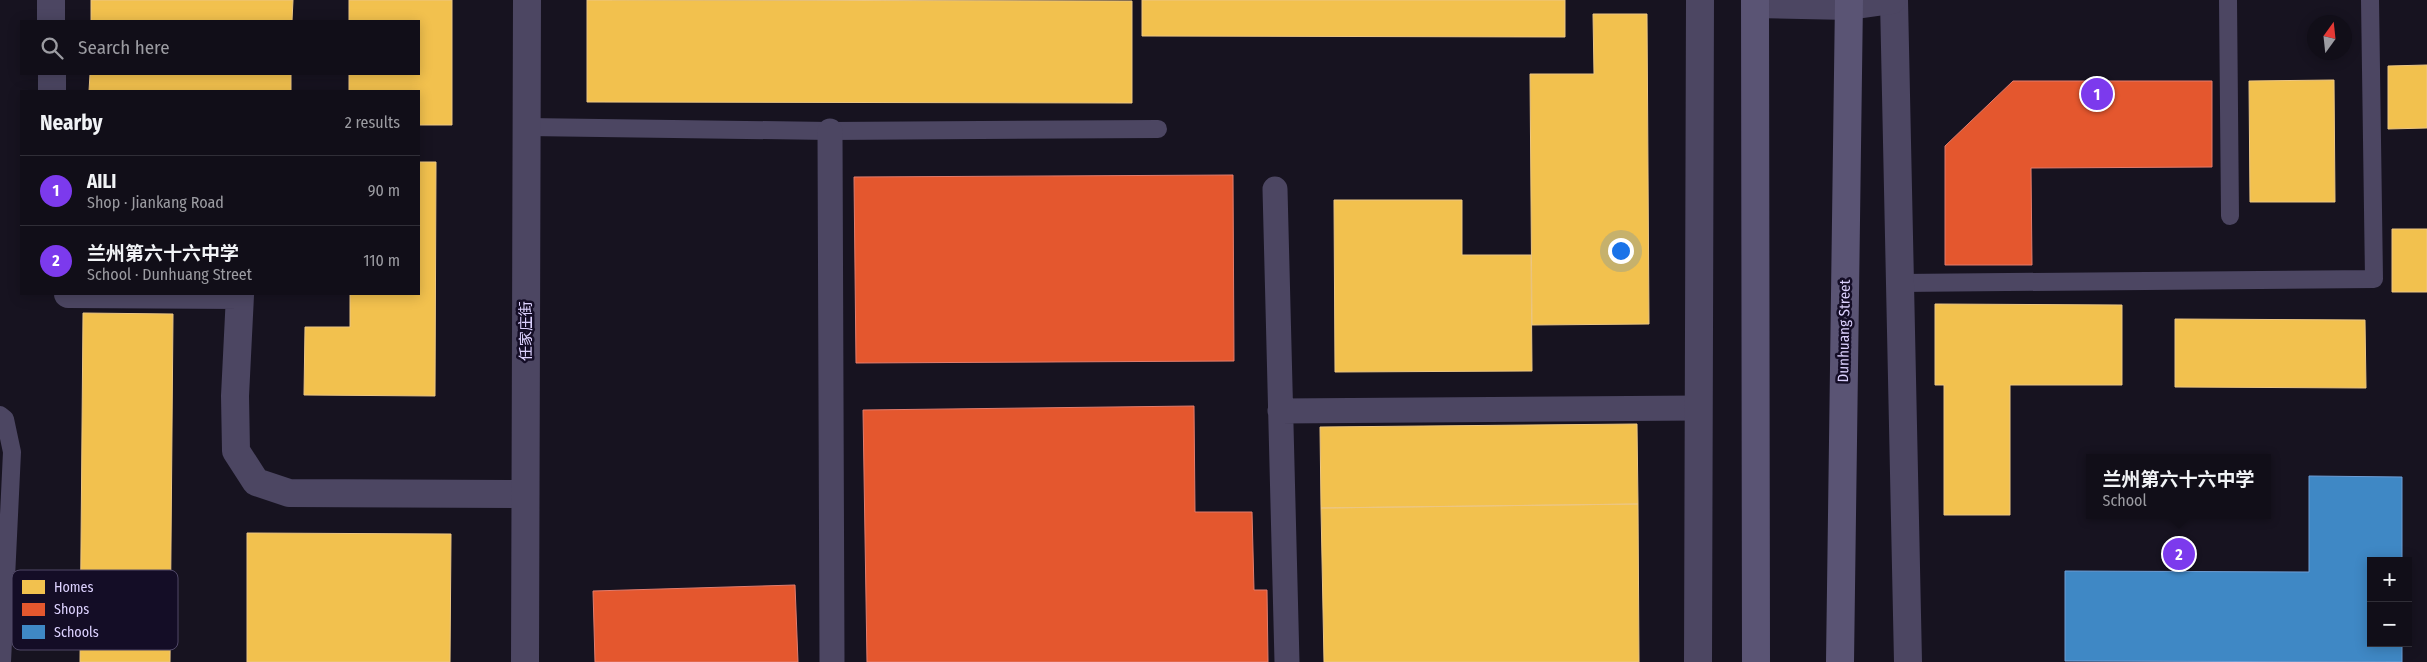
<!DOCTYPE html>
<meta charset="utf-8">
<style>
body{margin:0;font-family:"Fira Sans Condensed","Noto Sans SC",sans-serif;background:#1e1c25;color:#f1f3f6}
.controls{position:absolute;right:15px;bottom:15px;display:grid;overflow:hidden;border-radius:0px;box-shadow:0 2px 12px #0003}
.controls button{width:45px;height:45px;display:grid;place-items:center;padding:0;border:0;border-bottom:1px solid #302e37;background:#110e18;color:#f1f3f6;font:25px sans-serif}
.compass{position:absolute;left:2307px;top:15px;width:45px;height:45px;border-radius:50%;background:#110e18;box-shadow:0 2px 12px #0003;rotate:15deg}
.you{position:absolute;left:1620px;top:250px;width:18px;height:18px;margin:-12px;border:4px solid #fff;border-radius:50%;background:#1a73e8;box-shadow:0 0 0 8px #1a73e833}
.badge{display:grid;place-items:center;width:32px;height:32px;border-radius:50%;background:#7c3aed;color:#fff;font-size:16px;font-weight:700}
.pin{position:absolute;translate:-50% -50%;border:2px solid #fff;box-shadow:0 1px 5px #0006}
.popup{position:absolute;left:2086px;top:454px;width:185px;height:65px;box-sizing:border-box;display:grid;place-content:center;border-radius:0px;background:#110e18;filter:drop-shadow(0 1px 4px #0005);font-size:16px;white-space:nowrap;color:#9c9ca2}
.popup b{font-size:19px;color:#f1f3f6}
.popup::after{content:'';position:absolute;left:50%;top:100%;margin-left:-10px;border:10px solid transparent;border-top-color:#110e18}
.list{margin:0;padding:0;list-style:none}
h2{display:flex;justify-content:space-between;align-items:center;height:65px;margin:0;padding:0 20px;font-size:21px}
h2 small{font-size:16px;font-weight:400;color:#9c9ca2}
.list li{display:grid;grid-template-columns:32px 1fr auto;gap:15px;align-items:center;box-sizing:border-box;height:70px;padding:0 20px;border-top:1px solid #302e37}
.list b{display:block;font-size:19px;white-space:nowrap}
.list p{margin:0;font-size:16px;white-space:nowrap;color:#9c9ca2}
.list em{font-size:16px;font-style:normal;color:#9c9ca2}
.icon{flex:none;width:28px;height:28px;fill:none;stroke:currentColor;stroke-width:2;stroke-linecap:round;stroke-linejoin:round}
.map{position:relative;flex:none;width:2427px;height:662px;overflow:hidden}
.search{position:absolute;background:#110e18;box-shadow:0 2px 12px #0003;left:20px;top:20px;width:400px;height:55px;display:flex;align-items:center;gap:12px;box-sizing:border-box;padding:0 18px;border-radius:0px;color:#9c9ca2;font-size:19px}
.panel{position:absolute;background:#110e18;box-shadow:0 2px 12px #0003;left:20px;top:90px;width:400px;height:205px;border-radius:0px}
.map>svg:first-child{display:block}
.homes{fill:#f2c14e;stroke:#ecc683}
.shops{fill:#e4572e;stroke:#e27c6d}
.schools{fill:#3f88c5;stroke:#6e9ed6}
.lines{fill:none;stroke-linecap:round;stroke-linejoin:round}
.service{stroke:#4c4662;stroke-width:18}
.pedestrian{stroke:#4c4662;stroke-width:25}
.minor{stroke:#4c4662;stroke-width:28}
.tertiary{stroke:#4c4662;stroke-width:28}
.secondary{stroke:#5a5474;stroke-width:28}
.labels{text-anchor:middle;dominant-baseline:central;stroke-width:5;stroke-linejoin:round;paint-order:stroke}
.street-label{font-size:15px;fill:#ddd2ff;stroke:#140d26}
.key{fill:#140d26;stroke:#504867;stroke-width:1}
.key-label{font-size:14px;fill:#ddd2ff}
</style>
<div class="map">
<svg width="2427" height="662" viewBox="0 0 2427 662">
<rect width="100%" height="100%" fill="#171320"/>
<path class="homes" d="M91,0H293L292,21H91Z
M349,0H452V125H419V91H349V74H419V21H349Z
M587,0L1132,1V103L587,102Z
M1142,0H1565V37L1142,36Z
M1593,14H1647L1649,324L1532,325L1530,74H1594Z
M2427,65V128L2388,129V66Z
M90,74H291V91H89Z
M2334,80L2335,202H2250L2249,81Z
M419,162H436L435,396L304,395L305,327H350V294H419Z
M1334,200H1462V255H1531L1532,371L1335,372Z
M2392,229H2427V292H2392Z
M1935,304L2122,305V385H2010V515H1944V385H1935Z
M83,313L173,314L170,662H80Z
M2175,319L2365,320L2366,388L2175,387Z
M1637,424L1638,504L1321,508L1320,427Z
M1638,504L1639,662H1324L1321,508Z
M247,533L451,534L450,662H247Z"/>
<path class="shops" d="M2013,81H2212V167L2031,168L2032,265H1945V146Z
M1233,175L1234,361L856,363L854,177Z
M1194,406L1195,512H1252L1254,590H1267L1268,662H867L863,410Z
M795,585L798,662H595L593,591Z"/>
<path class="schools" d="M2309,476L2402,477V561H2371V643H2402V662L2065,661V571L2309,572Z"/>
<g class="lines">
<path class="service" d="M2228,0L2230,216
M527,127L830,131L1158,129
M1900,283L2374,279L2370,0
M0,415L5,419L12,452L2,662"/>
<path class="pedestrian" d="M830,131L832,662
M1275,189L1287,662
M1280,411L1699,408"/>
<path class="minor" d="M51,0V21
M1894,0L1908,662
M52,74V91
M68,294L240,295L235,396L236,451L256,482L289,493L525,494
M1698,662L1700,0"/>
<path class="tertiary" d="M1755,4L1849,6L1892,0
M525,662L527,0"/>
<path class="secondary" d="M1755,0L1756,662
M1840,662L1849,0"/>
</g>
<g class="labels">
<g class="street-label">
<text transform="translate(526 331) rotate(-90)">任家庄街</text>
<text transform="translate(1844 331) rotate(-89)">Dunhuang Street</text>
</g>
</g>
<rect x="12" y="570" width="166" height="80" rx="8" class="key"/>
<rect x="22" y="580" width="23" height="14" fill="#f2c14e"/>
<rect x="22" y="603" width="23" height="13" fill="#e4572e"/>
<rect x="22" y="625" width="23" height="14" fill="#3f88c5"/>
<g class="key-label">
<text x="54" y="592">Homes</text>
<text x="54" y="614">Shops</text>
<text x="54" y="637">Schools</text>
</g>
</svg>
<div class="controls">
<button>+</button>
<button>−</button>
</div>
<svg class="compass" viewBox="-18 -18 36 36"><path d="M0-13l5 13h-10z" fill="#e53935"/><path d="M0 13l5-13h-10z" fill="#9c9ca2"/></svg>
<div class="you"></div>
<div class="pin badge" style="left:2097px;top:94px">1</div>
<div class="pin badge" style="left:2179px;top:554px">2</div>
<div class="popup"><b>兰州第六十六中学</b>School</div>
<div class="search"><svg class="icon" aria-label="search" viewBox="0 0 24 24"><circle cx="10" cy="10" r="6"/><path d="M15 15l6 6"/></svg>Search here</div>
<section class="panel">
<h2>Nearby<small>2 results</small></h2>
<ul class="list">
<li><span class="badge">1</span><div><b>AILI</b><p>Shop · Jiankang Road</p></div><em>90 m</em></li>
<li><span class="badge">2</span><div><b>兰州第六十六中学</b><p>School · Dunhuang Street</p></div><em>110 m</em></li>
</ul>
</section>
</div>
